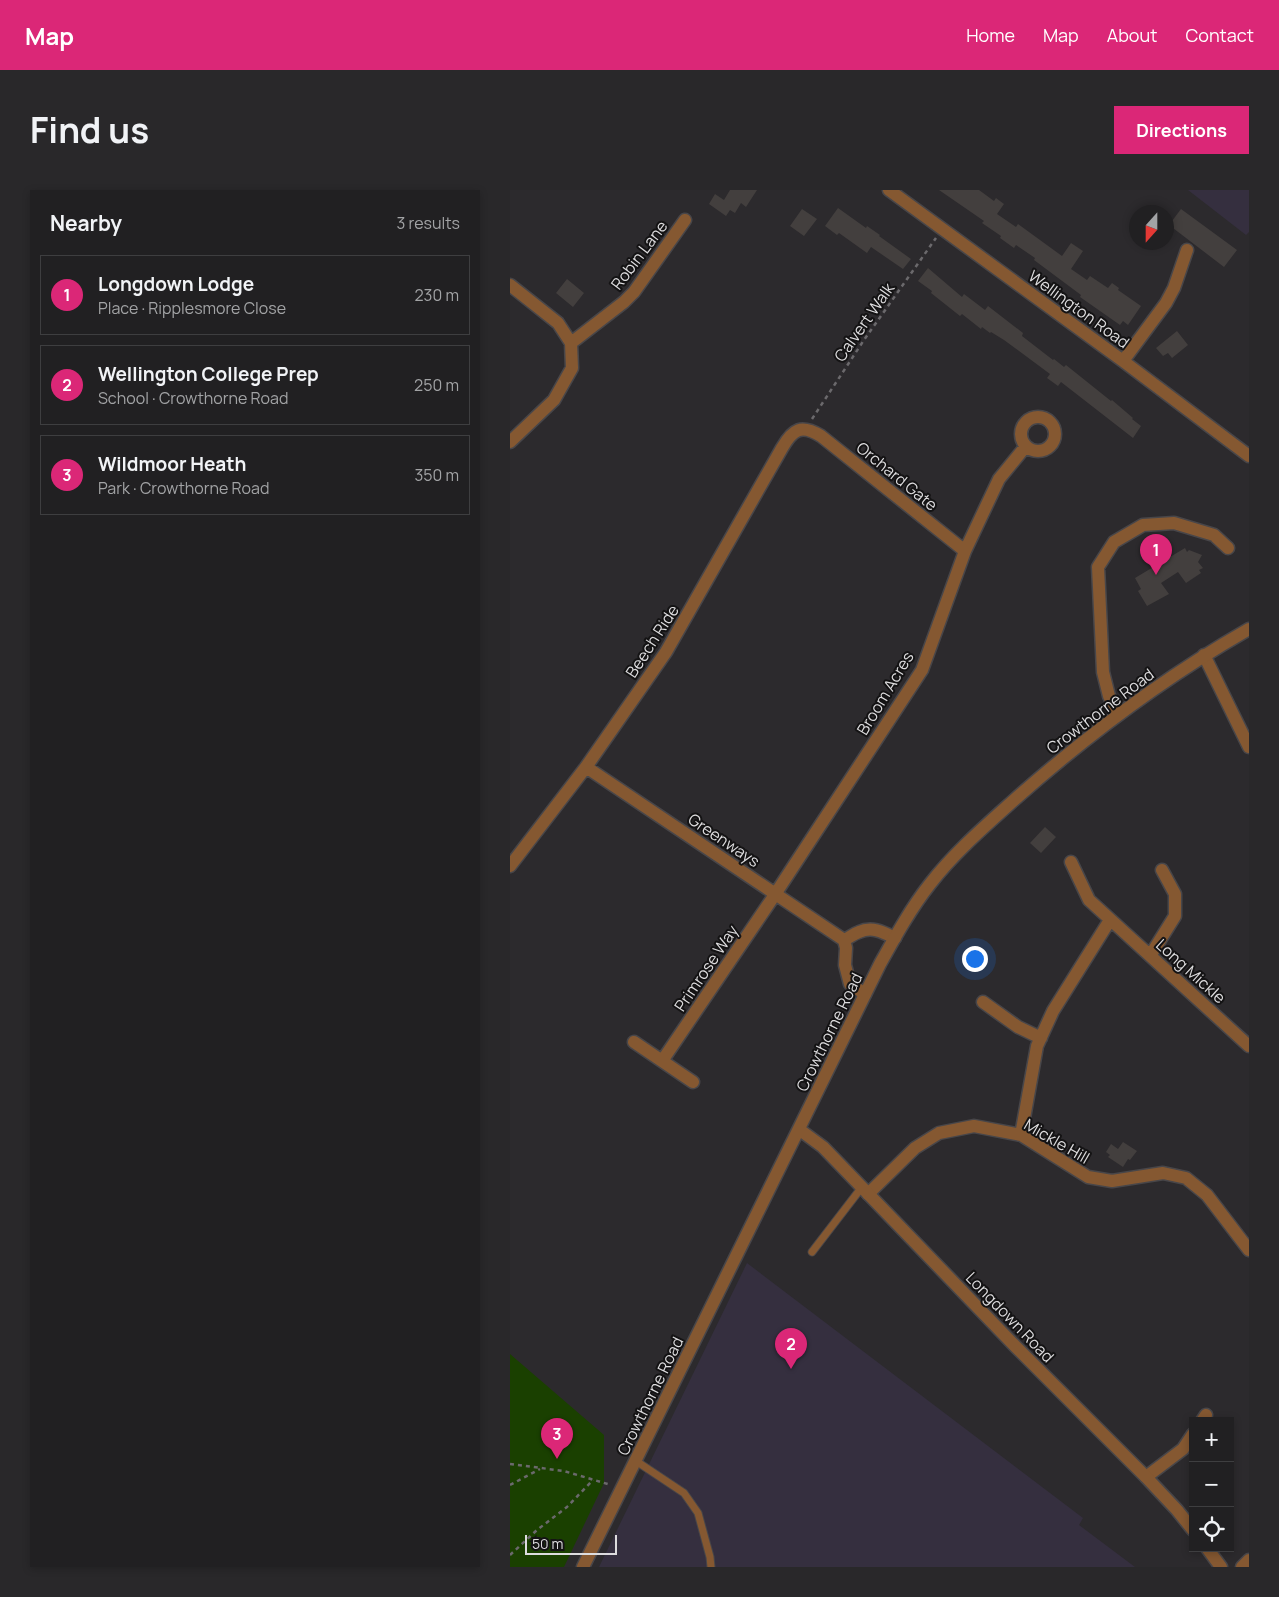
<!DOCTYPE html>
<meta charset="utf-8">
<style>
body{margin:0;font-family:Manrope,sans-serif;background:#29282a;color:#f1f3f6}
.controls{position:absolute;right:15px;bottom:15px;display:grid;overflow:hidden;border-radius:0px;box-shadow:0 2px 8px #0003}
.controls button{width:45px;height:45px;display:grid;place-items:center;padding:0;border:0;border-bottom:1px solid #3e3e40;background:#212022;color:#f1f3f6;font:25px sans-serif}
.compass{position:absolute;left:619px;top:15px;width:45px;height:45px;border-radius:50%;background:#212022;box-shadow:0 2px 8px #0003;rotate:201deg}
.scale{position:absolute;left:15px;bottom:12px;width:92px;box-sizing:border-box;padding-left:5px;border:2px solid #dddcde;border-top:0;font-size:14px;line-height:18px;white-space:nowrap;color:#dddcde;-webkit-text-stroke:4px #141314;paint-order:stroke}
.you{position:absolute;left:464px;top:768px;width:18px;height:18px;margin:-12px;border:4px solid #fff;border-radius:50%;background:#1a73e8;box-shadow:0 0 0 8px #1a73e833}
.badge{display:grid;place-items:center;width:32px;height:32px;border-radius:50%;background:#db2777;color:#fff;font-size:16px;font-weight:700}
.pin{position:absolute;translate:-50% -41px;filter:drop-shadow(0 1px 2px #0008)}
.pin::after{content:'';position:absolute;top:26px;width:18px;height:15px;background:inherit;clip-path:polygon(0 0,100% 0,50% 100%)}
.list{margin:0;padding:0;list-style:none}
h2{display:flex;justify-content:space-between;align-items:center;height:65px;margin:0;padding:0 20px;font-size:21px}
h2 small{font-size:16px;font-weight:400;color:#a2a3a5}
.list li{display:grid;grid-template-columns:32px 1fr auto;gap:15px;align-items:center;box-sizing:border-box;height:80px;margin:0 10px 10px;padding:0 10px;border:1px solid #3e3e40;border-radius:0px}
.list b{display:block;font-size:19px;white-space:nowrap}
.list p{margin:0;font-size:16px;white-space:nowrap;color:#a2a3a5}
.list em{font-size:16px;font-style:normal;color:#a2a3a5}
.icon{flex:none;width:28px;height:28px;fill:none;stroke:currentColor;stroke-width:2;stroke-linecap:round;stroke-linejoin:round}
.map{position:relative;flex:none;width:739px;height:1377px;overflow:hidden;border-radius:0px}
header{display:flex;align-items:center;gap:30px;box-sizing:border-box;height:70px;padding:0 25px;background:#db2777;color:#fff}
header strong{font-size:24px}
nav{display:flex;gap:28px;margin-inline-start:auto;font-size:18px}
.intro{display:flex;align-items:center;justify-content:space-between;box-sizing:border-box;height:120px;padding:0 30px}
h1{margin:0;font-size:35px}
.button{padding:12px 22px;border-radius:0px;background:#db2777;color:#fff;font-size:18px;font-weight:700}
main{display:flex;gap:30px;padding:0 30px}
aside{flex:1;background:#212022;border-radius:0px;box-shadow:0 2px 8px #0003}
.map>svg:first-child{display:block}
.education{fill:#352f3f}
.green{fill:#1a4000}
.building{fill:#433f3e}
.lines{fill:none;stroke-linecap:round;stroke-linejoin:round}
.service-casing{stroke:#484649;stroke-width:9}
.minor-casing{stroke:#484649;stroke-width:15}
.tertiary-casing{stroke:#484649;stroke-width:15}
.path{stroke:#6b696c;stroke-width:2.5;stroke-dasharray:4 4;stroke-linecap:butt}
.service{stroke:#855831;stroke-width:7}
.minor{stroke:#855831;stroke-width:12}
.tertiary{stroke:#855831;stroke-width:12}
.labels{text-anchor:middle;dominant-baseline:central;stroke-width:4;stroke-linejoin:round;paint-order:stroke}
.street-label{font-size:16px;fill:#dddcde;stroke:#141314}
</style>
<header>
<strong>Map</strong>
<nav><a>Home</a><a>Map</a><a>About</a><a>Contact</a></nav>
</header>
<div class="intro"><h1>Find us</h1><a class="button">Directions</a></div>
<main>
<aside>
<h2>Nearby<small>3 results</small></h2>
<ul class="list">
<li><span class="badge">1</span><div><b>Longdown Lodge</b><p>Place · Ripplesmore Close</p></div><em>230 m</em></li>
<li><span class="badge">2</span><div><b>Wellington College Prep</b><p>School · Crowthorne Road</p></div><em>250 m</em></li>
<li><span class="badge">3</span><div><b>Wildmoor Heath</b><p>Park · Crowthorne Road</p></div><em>350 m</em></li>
</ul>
</aside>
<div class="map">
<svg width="739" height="1377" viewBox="0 0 739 1377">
<rect width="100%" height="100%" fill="#2c2a2d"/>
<path class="education" d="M678,0H739V42L736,45Z
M237,1073L573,1328L569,1335L625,1377H89Z"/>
<path class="green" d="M0,1164L94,1245V1293L54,1377H0Z"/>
<path class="building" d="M220,0H247L236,17L231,13L225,23L220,20L216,26L199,14L205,4L214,10Z
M429,0H469L484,11L486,8L494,14L487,24L506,37L508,34L552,66L561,53L573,61L561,79L577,90L580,86L598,98L602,93L609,98L608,100L631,116L618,135L613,131L610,135L570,107L571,105L524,70L525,68L506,55L504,58L490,48L491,46L472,33L474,31Z
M328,18L356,38L357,36L370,45L369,46L401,69L393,79L361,57L357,63L329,43L327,45L315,36Z
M292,19L307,29L294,46L280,36Z
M671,19L727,60L714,77L659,35Z
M418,78L452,107L454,104L475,120L478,116L513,143L512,146L543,170L544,169L554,177L556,175L601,211L602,210L623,228L622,229L631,236L623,248L551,192L548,196L537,188L540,184L494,150L481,142L480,143L472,137L471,139L452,124L450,126L421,103L422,101L408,91Z
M57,89L74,103L63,117L46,103Z
M667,141L678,155L662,168L658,163L653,166L646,158Z
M675,358L677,362L679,360L692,365L688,372L693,378L689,380L691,383L676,393L668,382L651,393L659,404L637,416L628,401L631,399L625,388Z
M535,637L546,647L531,663L520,653Z
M613,952L627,961L620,970L618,969L613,977L598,967L600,965L596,962L601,954L608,959Z"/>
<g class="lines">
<g class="service-casing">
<path id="service" d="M302,1062L352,997
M126,1271L174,1303L188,1323L200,1367L201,1377"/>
</g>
<g class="minor-casing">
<path id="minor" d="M379,0L613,171L739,266
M0,95L48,133L61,153
M61,153L114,112L124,102L175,30
M613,171L656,113L664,98L677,60
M511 244a17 17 0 1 1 34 0a17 17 0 1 1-34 0Z
M0,252L44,210L62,178L61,153
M694,465L739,557
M609,524L599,506L593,482L588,377L604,352L633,335L664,333L704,345L718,358
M76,577L334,750L336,758L335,775L340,794L355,804
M561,672L579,710L739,856
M0,676L76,577L156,462L272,258C283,239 291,234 311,246L455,361
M334,750C339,748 343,744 349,742C362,736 373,742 385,748
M640,766L665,726V704L652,680
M473,812L508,837L531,848
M124,852L183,892
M152,871L262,709L412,480L455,361L489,289L516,256
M511,945L527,856L543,821L600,730
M358,1004L405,958L429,943L464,936L511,945L578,987L602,991L653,983L676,988L697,1005L739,1060
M692,1231L696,1225
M636,1287L673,1259L683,1244
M732,1377L739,1370"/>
</g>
<g class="tertiary-casing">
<path id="tertiary" d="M290,940L313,957L506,1157L636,1287L667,1320L683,1340
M697,1358L711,1377
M73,1377L370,774C385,747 401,718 420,694C444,663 474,637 503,611C576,546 655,487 739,439"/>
</g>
<path class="path" d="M302,229L354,150L426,48
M0,1274L54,1281L101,1295
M0,1295L30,1279
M0,1365L27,1340L57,1317L83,1290"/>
<use href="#service" class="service"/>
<use href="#minor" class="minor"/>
<use href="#tertiary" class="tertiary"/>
</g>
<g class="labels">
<g class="street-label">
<text transform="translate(129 65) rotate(-53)">Robin Lane</text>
<text transform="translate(569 119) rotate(36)">Wellington Road</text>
<text transform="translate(354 132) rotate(-55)">Calvert Walk</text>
<text transform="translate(387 286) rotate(39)">Orchard Gate</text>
<text transform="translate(142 451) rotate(-57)">Beech Ride</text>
<text transform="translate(375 503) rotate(-59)">Broom Acres</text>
<text transform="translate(590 521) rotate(-37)">Crowthorne Road</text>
<text transform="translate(214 650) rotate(34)">Greenways</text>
<text transform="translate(196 778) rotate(-56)">Primrose Way</text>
<text transform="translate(681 781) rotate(42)">Long Mickle</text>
<text transform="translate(319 842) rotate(-64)">Crowthorne Road</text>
<text transform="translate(547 951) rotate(30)">Mickle Hill</text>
<text transform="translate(500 1127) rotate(46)">Longdown Road</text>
<text transform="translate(140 1206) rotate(-64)">Crowthorne Road</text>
</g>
</g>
</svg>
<div class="controls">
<button>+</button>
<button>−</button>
<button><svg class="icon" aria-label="locate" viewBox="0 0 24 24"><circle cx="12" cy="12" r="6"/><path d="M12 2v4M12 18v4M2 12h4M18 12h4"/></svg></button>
</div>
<svg class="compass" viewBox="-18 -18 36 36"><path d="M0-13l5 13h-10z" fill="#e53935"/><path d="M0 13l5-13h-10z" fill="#a2a3a5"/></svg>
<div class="scale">50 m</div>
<div class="you"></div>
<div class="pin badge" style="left:646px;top:385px">1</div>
<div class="pin badge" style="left:281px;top:1179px">2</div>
<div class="pin badge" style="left:47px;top:1269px">3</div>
</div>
</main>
